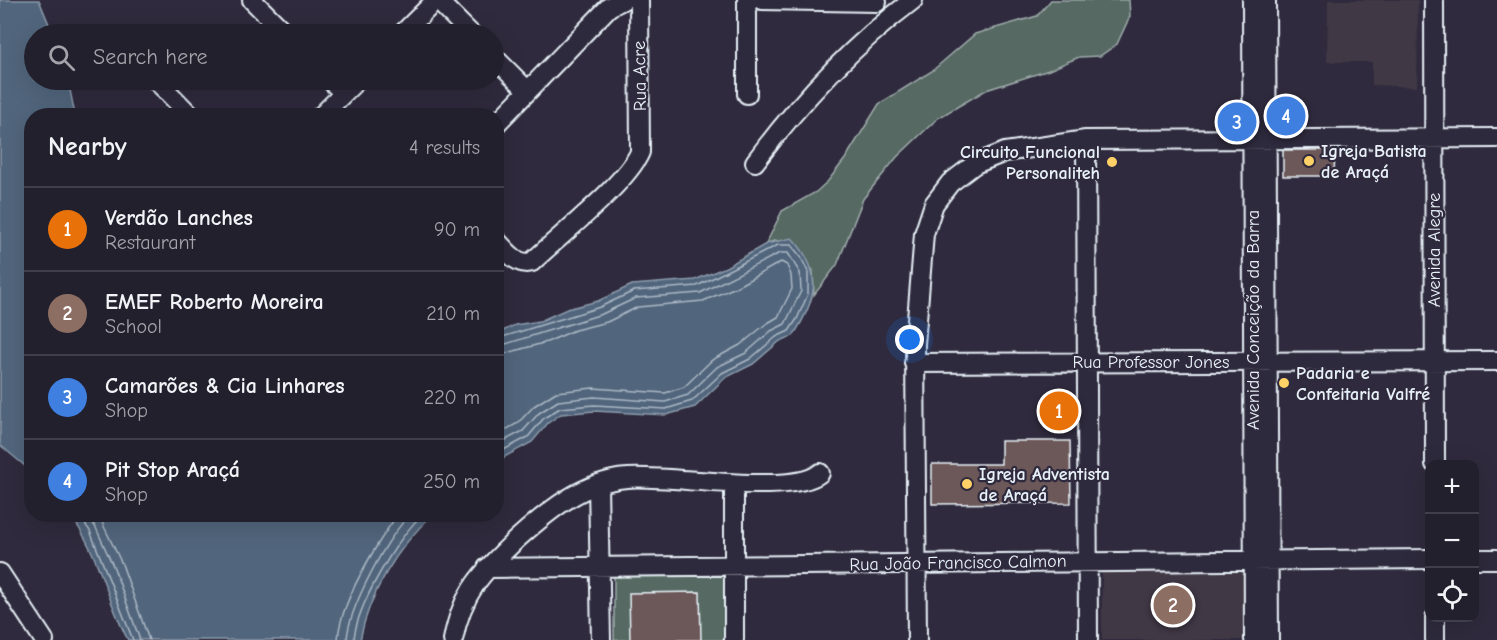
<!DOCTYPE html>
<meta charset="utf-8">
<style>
body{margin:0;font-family:"Comic Neue",sans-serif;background:#2f2d3a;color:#f1f3f6}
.controls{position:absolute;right:18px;bottom:18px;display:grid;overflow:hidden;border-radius:12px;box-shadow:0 6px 24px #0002}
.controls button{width:54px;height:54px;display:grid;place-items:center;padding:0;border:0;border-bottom:2px solid #403e4a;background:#23202e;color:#f1f3f6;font:30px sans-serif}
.you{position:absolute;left:910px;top:340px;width:21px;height:21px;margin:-15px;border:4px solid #fff;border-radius:50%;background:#1a73e8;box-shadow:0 0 0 9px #1a73e833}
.badge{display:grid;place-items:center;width:39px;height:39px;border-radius:50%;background:#ffd166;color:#fff;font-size:20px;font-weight:700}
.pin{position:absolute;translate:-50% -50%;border:3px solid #fff;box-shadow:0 2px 6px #0006}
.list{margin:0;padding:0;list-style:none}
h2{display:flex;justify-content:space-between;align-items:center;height:78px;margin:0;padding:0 24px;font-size:26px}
h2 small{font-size:20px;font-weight:400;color:#a3a3aa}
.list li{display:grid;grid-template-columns:39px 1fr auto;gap:18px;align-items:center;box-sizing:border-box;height:84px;padding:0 24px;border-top:2px solid #403e4a}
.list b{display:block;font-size:22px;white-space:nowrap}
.list p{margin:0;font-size:20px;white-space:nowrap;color:#a3a3aa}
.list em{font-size:20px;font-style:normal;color:#a3a3aa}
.icon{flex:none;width:33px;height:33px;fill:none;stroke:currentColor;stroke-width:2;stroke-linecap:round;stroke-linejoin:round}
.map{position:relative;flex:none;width:1497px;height:640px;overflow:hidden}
.search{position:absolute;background:#23202e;box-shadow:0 6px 24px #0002;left:24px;top:24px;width:480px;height:66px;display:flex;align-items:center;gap:15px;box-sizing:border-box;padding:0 21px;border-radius:33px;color:#a3a3aa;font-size:22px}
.panel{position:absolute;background:#23202e;box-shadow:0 6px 24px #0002;left:24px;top:108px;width:480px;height:414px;border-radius:24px}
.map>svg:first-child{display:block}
.built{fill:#413845}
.green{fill:#576962;stroke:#a0adad;stroke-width:1.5}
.water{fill:#51657c;stroke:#8d9dae;stroke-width:1.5}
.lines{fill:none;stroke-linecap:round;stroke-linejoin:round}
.shore{stroke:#acb9c6;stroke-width:1.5}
.building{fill:#6c5959;stroke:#e8f1f8;stroke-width:1.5}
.minor-casing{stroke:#e8f1f8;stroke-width:22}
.minor{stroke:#2f2a3d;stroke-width:18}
.poi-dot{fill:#ffd166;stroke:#2f2a3d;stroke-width:2}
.labels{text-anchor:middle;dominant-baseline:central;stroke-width:4.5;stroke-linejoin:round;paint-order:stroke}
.street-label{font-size:18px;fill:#e8f1f8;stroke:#2f2a3d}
.poi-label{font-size:18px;font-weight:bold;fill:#e8f1f8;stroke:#2f2a3d;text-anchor:start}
</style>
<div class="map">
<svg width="1497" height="640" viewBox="0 0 1497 640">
<rect width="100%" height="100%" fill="#2f2a3d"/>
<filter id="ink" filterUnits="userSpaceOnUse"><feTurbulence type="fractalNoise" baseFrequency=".0167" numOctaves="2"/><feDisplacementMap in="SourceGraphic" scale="12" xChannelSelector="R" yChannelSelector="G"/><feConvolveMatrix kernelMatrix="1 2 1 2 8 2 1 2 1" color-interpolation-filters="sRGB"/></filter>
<g filter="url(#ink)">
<path class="built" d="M1328,0H1418L1417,87L1372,85V62H1327Z
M1102,570H1244V640H1102Z"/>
<path class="green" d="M1051,0H1129L1130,16L1117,44L1100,56L1079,57L1049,70L986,90L938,118L897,157L863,199L837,265L814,295L813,270L776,240L766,244L782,211L816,192L828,181L845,159L879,104L932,71L975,34L1037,16Z
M614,573L724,574V640H614Z"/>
<path class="water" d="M0,0H39L53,34H34V80H68L75,115L32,116L31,471L0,445Z
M792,238C824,272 817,299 793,336L780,341L753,364L725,378L695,407L666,415L594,411L561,414L548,423L532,442L497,461V334L515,325L540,321L567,309L598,301L632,285L695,280L726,267L766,244Z
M70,515H432C398,547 369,593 360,640H128C106,599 99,552 70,515Z"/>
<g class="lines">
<path class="shore" d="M496,339L600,307L634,291L697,286L778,245H791L801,257L808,272V294L797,319L789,331L776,337L750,359L722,373L692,401L666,409L594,405L560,408L544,418L528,437L496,454
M496,347L602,314L636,298L700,293L780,253H788L800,273L801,291L785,324L771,331L746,353L717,367L688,395L665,402L594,397L558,401L539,413L523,431L496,445
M496,356L547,342L575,330L607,322L638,307L703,301L736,287L781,262L787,265L791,275L792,289L778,317L766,324L740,345L712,360L684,387L665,393L593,388L556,392L534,406L518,423L496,435
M78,514L90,531L133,640
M87,514L96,528L114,568L140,640
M98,514L122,564L149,640
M338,640C339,604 377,543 398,514
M347,640C348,609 388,535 411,514
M354,640C356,606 398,537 423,514"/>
</g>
<path class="building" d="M1278,104H1293V127H1278Z
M1283,150H1335L1334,176H1283Z
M1001,441H1070L1071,503L932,504V464H1001Z
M700,592L701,640H630L629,593Z"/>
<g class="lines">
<g class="minor-casing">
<path id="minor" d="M252,0L286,34
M437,0L471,34
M762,0L877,2
M1252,0L1254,640
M1266,0L1269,640
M1434,0L1435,464
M402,34L436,0
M494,57L528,91
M156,80L191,116
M330,80L344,93
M747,94V0
M321,116L357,80
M496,124L609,7L623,0
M1086,140L1088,640
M755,162C801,100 852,46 913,0
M496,240C506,250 517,267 532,262C559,236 627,183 640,152L639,0
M914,363L1497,361
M598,484L601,640
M1474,559H1497
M487,568L1430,559
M0,573L44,640
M1435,618V640
M453,640C462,592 483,571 517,539C548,511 584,481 627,478C667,474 792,497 820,473
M734,640V485
M917,640L915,344L924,234L934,204L950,183L975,164L1005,152L1086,140L1497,138"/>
</g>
<use href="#minor" class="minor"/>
</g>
</g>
<g class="poi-dot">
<circle cx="1309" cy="161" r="6"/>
<circle cx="1112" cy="162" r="6"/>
<circle cx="1284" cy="383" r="6"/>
<circle cx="967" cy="484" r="6"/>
</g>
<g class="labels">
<g class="street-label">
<text transform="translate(640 76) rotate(-91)">Rua Acre</text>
<text transform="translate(1434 250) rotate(-90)">Avenida Alegre</text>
<text transform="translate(1253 320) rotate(-90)">Avenida Conceição da Barra</text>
<text x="1151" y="362">Rua Professor Jones</text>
<text transform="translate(958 563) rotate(-1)">Rua João Francisco Calmon</text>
</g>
<g class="poi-label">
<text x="1321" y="151">Igreja Batista<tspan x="1321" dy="21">de Araçá</tspan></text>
<text x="1100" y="152" text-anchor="end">Circuito Funcional<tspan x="1100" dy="21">Personaliteh</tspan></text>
<text x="1296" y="373">Padaria e<tspan x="1296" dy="21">Confeitaria Valfré</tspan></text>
<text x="979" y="474">Igreja Adventista<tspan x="979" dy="21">de Araçá</tspan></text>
</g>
</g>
</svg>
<div class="controls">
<button>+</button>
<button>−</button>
<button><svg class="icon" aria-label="locate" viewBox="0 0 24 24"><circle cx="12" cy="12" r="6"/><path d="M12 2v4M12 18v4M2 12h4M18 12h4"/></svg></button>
</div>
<div class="you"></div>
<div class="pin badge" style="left:1059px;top:411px;background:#e8710a">1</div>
<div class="pin badge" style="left:1173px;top:605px;background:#8d6e63">2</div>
<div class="pin badge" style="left:1237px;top:122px;background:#3f7fe0">3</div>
<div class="pin badge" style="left:1286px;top:116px;background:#3f7fe0">4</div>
<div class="search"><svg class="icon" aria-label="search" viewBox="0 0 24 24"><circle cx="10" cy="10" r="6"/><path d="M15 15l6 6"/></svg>Search here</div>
<section class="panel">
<h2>Nearby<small>4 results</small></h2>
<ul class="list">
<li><span class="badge" style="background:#e8710a">1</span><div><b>Verdão Lanches</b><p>Restaurant</p></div><em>90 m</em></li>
<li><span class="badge" style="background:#8d6e63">2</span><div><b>EMEF Roberto Moreira</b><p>School</p></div><em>210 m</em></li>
<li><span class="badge" style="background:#3f7fe0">3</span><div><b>Camarões &amp; Cia Linhares</b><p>Shop</p></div><em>220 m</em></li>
<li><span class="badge" style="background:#3f7fe0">4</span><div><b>Pit Stop Araçá</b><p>Shop</p></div><em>250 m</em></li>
</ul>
</section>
</div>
